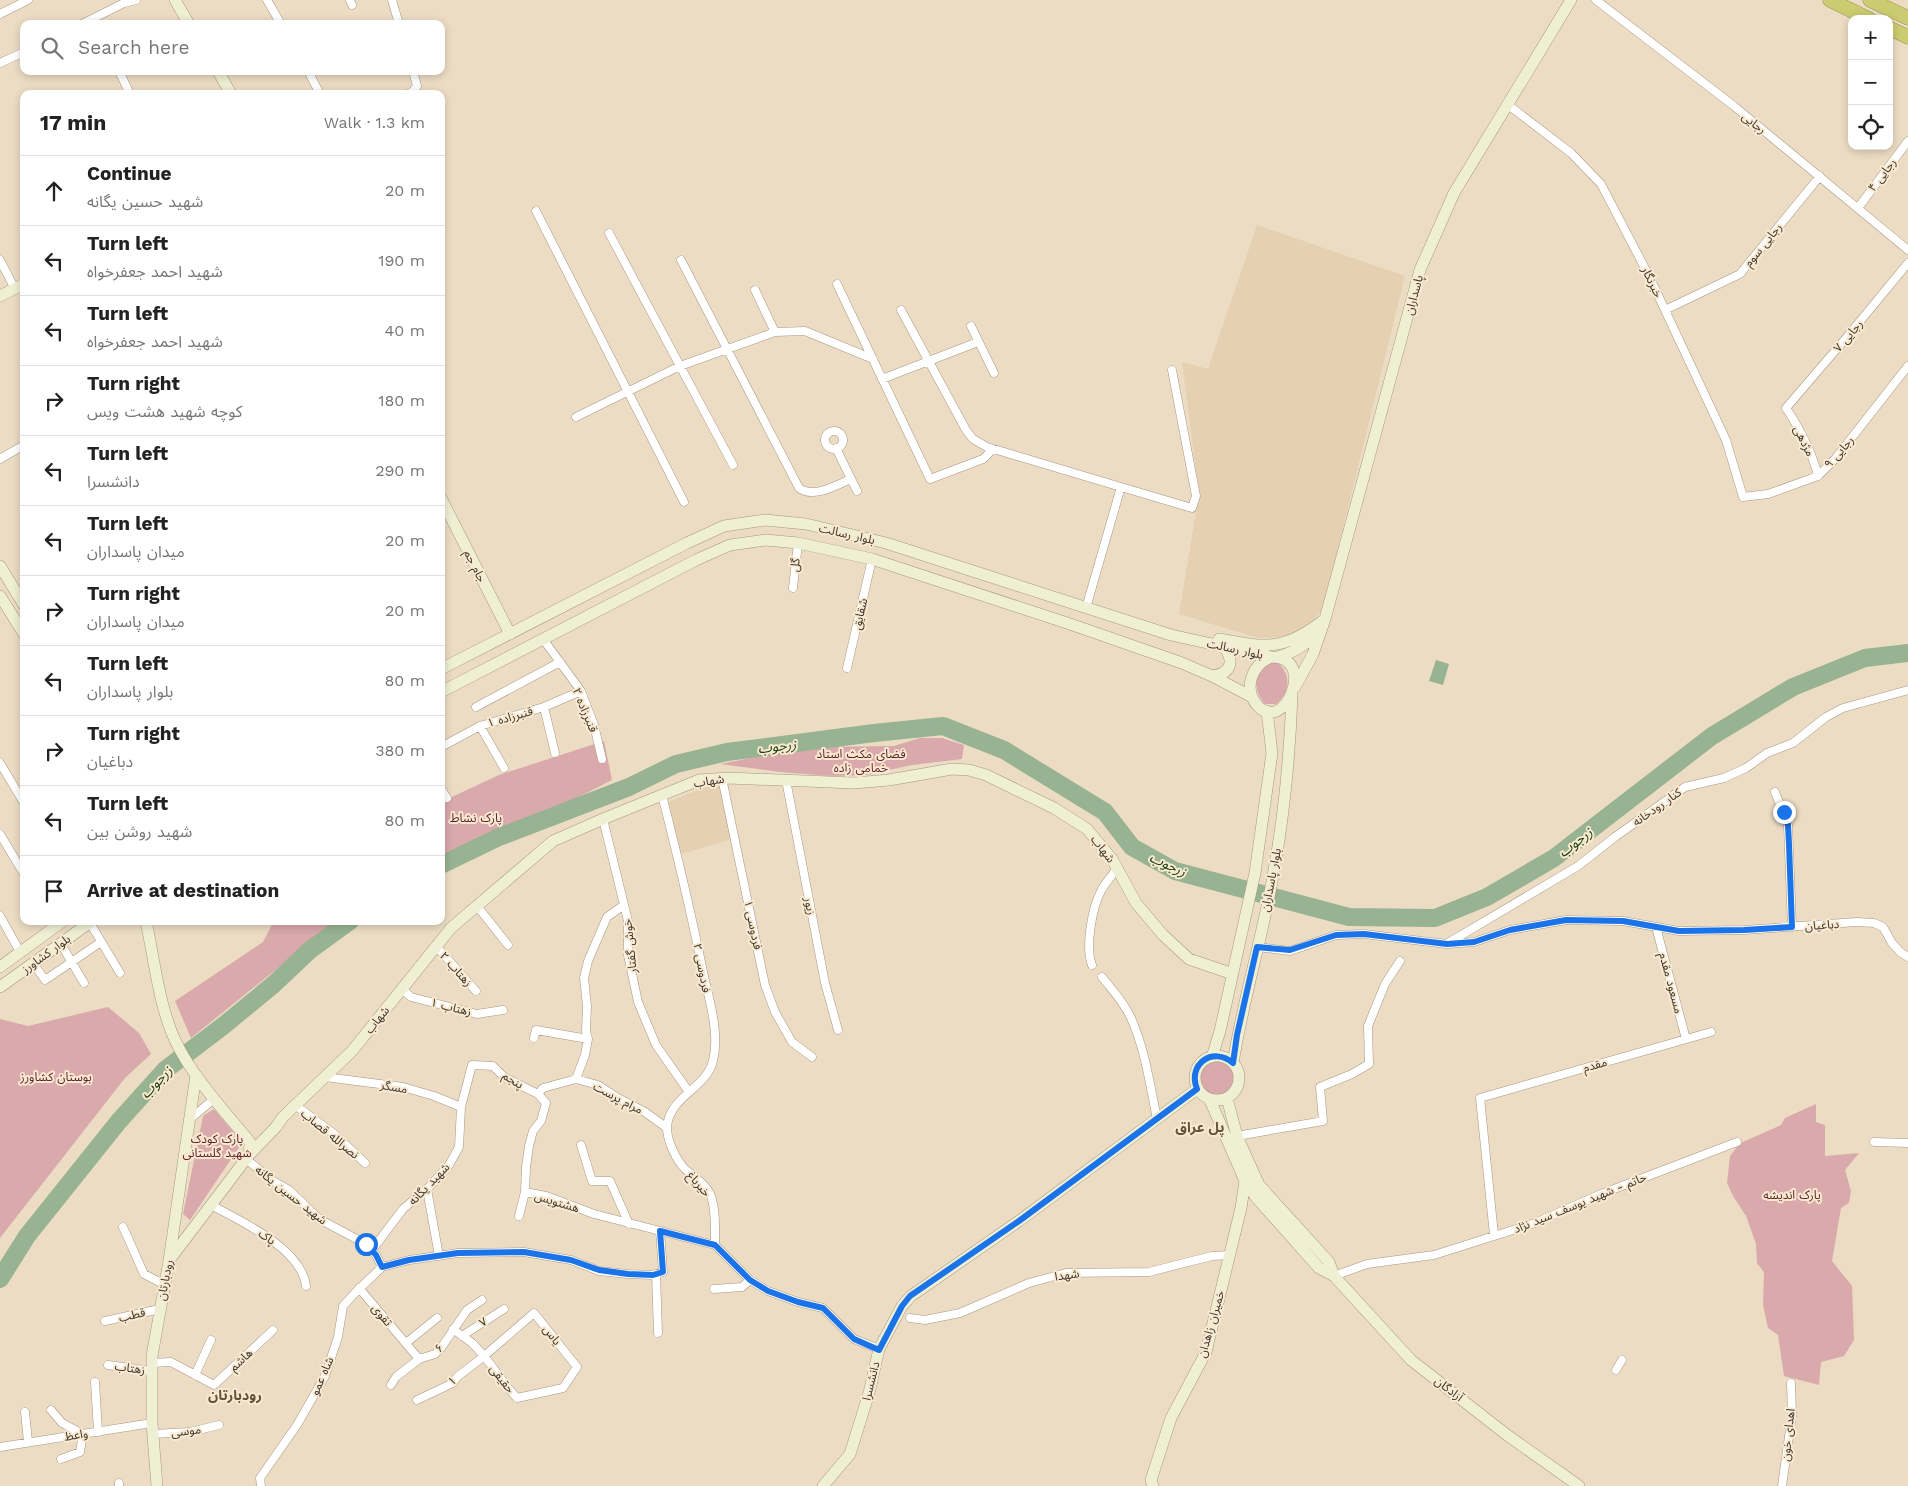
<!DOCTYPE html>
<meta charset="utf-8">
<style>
body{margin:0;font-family:"Work Sans","Noto Sans Arabic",sans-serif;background:#f2f2f2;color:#222}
.controls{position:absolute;right:15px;top:15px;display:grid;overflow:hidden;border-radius:10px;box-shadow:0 2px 8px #0003}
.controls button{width:45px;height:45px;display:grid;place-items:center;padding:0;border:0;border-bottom:1px solid #e0e0e0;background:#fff;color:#222;font:25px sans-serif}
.stop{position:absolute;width:15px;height:15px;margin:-11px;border:4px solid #1a73e8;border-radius:50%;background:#fff}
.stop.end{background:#1a73e8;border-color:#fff;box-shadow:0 1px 5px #0008}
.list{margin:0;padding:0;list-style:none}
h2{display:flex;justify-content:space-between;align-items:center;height:65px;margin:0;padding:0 20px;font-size:21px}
h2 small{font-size:16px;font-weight:400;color:#767676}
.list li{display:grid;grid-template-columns:32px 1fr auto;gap:15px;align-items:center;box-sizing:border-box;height:70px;padding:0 20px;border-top:1px solid #e0e0e0}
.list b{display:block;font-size:19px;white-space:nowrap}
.list p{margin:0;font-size:16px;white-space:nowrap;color:#767676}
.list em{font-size:16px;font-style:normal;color:#767676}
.icon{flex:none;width:28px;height:28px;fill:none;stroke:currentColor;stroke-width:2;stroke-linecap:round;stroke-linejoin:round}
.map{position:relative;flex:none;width:1908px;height:1486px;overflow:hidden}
.search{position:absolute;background:#fff;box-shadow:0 2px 8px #0003;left:20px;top:20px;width:425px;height:55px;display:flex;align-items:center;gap:12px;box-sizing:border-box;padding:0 18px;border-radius:10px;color:#767676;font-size:19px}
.panel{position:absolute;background:#fff;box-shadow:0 2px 8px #0003;left:20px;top:90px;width:425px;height:835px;border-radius:10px}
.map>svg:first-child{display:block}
.built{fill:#e5d0b1}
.green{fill:#d9a9ac}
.water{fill:#97b391}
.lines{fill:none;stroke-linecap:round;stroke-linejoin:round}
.river{stroke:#97b391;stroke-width:18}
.street-casing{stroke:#a79781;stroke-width:9}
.secondary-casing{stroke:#a79781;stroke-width:12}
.highway-casing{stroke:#999759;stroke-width:15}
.street{stroke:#fff;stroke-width:8}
.secondary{stroke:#efefd4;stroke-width:11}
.highway{stroke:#cbcb70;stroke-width:14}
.route{stroke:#1a73e8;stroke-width:6}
.labels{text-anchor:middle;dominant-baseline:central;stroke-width:4;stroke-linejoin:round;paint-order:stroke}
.street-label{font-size:12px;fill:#3d372d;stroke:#fae9d1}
.park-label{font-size:12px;fill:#591e27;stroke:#fae9d1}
.water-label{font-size:14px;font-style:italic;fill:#194010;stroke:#fae9d1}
.neighbourhood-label{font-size:14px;font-weight:bold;fill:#61533e;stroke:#fae9d1}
</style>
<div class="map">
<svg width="1908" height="1486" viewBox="0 0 1908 1486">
<rect width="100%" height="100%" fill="#ecdcc4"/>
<path class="built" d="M1257,225L1405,276L1323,609L1309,624L1285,637L1258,638L1179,614L1199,494L1182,362L1208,369Z
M720,781L735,838L678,855L668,802Z"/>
<path class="green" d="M1277,662C1292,674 1290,693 1276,704H1265C1251,689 1254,663 1277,662Z
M920,738H942L964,745L962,759L912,765L866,775L831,776L780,772L720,764L809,747L894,746Z
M604,741L612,780L441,868V802L499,775Z
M274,921H336L191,1038L175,1001L263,942Z
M108,1007L139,1033L151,1054L125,1078L0,1238V1019L28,1026Z
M1200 1078a17 17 0 1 1 34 0a17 17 0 1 1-34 0Z
M1816,1104V1122L1825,1125V1156L1859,1153L1845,1170L1851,1191L1849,1203L1841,1208L1832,1261L1852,1286L1854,1340L1844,1356L1821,1362L1819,1385L1784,1376L1778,1335L1768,1328L1763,1305L1764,1272L1757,1263L1756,1244L1746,1216L1733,1196L1727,1183L1730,1156L1737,1147L1743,1142L1781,1125L1785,1118Z
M214,1109L242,1143L190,1220L183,1214L203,1116Z"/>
<path class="water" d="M1436,660L1449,664L1443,685L1429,681Z"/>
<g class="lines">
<path class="river" d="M441,865L499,837L629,787L676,764L727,752L874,733L943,726L1004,750L1105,812L1132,847L1175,871L1349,917L1435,918L1487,897L1554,858L1712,736L1793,687L1865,658L1908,653
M0,1279L27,1236L119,1121L165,1070L223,1026L274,984L310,950L350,921"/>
<g class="street-casing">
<path id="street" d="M267,0L281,24
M350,0L352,5
M392,0L399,24
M1596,0L1734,106L1908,250
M0,14L28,0
M82,24L124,3L136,0
M0,63L24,52
M119,71L130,94
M308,71L320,94
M409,94L413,91L417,86L413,71
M1507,104L1571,153L1601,184L1649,276L1726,440L1743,497L1768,494L1818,476L1835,459L1908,366
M1858,208L1908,141
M536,211L684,502
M609,233L733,465
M0,260L15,289
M681,260L799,488C814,499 836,485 851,479
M837,284L930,479L983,459L993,449
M755,290L775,332
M901,310L966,430L973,439L987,447L1121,487L1086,608
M1665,310L1740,274L1820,176
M971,326L994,373
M882,379L978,342
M576,417L680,366L775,332L805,331L873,359
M825 440a9 9 0 1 1 18 0a9 9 0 1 1-18 0Z
M836,448L857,491
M0,459L24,445
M1818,476C1812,452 1800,429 1786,408L1847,337L1908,263
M1121,487L1192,508L1196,496L1172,370
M793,588L798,543
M543,639L581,691L594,725L602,759
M847,668L872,559
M476,707L560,662
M544,707L555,753
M480,726L504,768
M441,747L480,726L544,707L581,691
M0,763L24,803
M722,778L765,985L775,1012L792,1042L812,1057
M786,780L825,983L838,1030
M441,789L447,798
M1775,792L1788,825L1792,927
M662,795C677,854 691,912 703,972C709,999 720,1033 713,1061C706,1089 668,1097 667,1128C667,1140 676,1160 685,1169C693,1176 707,1185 711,1196C716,1211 715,1229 715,1245
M603,819L628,921V955L638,1002L656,1045L689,1092
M0,834L24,874
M477,906L508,945
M0,916L20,952
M90,923L120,973
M1656,927L1686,1039
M1448,943L1578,866L1615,837L1685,787L1724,778L1746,768L1767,753L1793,743L1826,717L1843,708L1908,690
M61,944L84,983
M436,946L476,991
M1257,947L1290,951L1336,935L1364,934L1447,944L1474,942L1510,930L1566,920L1623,921L1679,931L1744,930L1857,922L1874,923L1883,927L1892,943L1900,952L1908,957
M33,963L45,980L101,942
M1092,965C1085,947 1092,908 1101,891C1105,883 1112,876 1117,868
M1102,977C1112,990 1124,1002 1131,1018C1145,1049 1150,1085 1157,1119
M402,989L411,997L477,1014L503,1010
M534,1038L536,1030L588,1039
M325,1077L403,1087L434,1096L461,1107
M576,1079L585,1055L588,1039L586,1031L587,1006L584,978L588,961L607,917L624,905
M538,1094L543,1088L576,1079L598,1085L618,1098L645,1112L667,1128
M295,1105L333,1133L365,1163
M190,1119L215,1098
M1237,1136L1323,1121L1320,1087L1352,1074L1369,1064L1368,1026L1385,984L1400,961
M1874,1142L1908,1143
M581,1145L592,1181H610L629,1224
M246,1159L273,1181L289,1190L319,1219L366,1244L376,1255L382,1267
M427,1189L439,1256
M525,1192L546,1196L594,1214L715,1245L750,1280L768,1291L798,1302L823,1308L854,1339L879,1349
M211,1205C241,1221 302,1249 306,1286
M123,1227L144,1274L165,1285
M1494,1235L1480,1098L1711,1032
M372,1250L403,1209L429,1187L449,1165L459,1147L461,1107L472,1065L493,1066L504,1077L538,1094L546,1103L541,1121L533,1131L529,1146L526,1167L525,1192L519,1216
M656,1274L658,1333
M1334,1276L1367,1264L1434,1255L1535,1223L1601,1194L1737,1142
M359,1288L419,1359L396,1377L391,1385
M714,1289L742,1287L750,1280
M910,1318L925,1320L960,1313L1029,1283L1066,1273L1149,1272L1212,1256L1230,1255
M105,1321L160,1309
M462,1336L504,1309
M406,1343L437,1318
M419,1359L435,1354L441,1348L467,1310L482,1300
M152,1363L171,1362L214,1385L273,1330
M108,1365L152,1371
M1616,1370L1622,1360
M195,1375L211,1340
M95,1382L98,1432
M417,1400L453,1383L457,1377L483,1357L534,1313L577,1367L563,1388L517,1398C501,1381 489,1359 472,1343C466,1338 459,1334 453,1329
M51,1410L62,1423L83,1434L80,1452L61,1459
M25,1412L28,1442
M153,1434L190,1432L219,1425
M0,1447L152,1423
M119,1486V1483
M261,1486L260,1478L297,1425L325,1376L338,1337L343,1306L355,1293L382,1267L409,1260L458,1253L524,1252L571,1260L599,1271L628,1274L653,1275L663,1272L660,1231
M1782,1486L1792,1415L1791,1383"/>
</g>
<g class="secondary-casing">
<path id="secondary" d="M175,0L189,24
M218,71L231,94
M0,296L24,284
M441,498L510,634
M0,566L24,605
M0,596L24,634
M1219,639C1267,648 1285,651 1325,619L1420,270L1454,193L1571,0
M1271,657C1319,656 1283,737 1257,705C1243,688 1252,665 1271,657Z
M1278,657C1303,649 1311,641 1325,619L1313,654L1295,687
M441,669L687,543L724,526L765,520L806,524L886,543L1171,635L1271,657
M1212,676C1231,674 1235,661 1224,647
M441,692L696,560L730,545L766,540L798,543L872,559L1070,624L1182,663L1212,676L1252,697
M146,921C154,958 159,1006 175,1040C191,1075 225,1112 250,1142
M0,967L63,921
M0,987L92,921
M1195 1078a22 22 0 1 1 44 0a22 22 0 1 1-44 0Z
M1212,1057L1220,1031L1255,873L1272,753L1267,711
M1233,1063C1243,1000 1262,939 1273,876C1284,816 1290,755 1292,694
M1227,1098L1237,1136L1259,1185L1329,1262L1334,1276
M1210,1100L1245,1181L1255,1196L1319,1268L1334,1276L1411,1360L1507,1435L1579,1486
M249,1155L276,1127L283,1117L352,1051L451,928L553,841L603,819L699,780L728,778L854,783L889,780L952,769L969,770L986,775L1054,808L1087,829L1112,859L1136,903L1163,935L1189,959L1233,974
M170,1259L249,1155V1149
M157,1486L152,1423V1356L169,1261L196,1075
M823,1486L850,1454L869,1393L879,1349L902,1306L911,1296L1019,1221L1197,1089
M1153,1486L1151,1480L1171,1418L1206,1352L1241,1208L1245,1181"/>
</g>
<g class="highway-casing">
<path id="highway" d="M1830,0L1869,19
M1870,0L1908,18
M1889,28L1908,37"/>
</g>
<use href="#street" class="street"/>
<use href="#secondary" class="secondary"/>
<use href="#highway" class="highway"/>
</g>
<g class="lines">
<path class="route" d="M366,1244L376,1255L382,1267L409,1260L458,1253L524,1252L571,1260L599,1270L628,1274L653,1275L663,1272L660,1231L715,1245L750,1280L768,1291L798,1302L823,1308L854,1339L879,1350L902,1306L910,1296L1019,1221L1197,1089C1187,1064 1213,1046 1233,1063L1237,1035L1257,947L1290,950L1336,935L1364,934L1447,944L1474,942L1510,930L1566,920L1623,921L1679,931L1744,930L1792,927L1789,844L1788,825L1784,812"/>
</g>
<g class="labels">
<g class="street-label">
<text transform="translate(1754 123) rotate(39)">رجایی</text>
<text transform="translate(1882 175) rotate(-53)">رجایی ۴</text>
<text transform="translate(1763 245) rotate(-51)">رجایی سوم</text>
<text transform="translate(1652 282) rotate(64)">خبرنگار</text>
<text transform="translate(1414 295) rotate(-75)">پاسداران</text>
<text transform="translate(1848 336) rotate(-50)">رجایی ۷</text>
<text transform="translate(1804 441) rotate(64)">مژدهی</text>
<text transform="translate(1839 452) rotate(-49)">رجایی ۹</text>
<text transform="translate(847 534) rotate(13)">بلوار رسالت</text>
<text transform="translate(795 565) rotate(-84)">گل</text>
<text transform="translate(475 566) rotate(63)">جام جم</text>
<text transform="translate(860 614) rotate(-77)">شقایق</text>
<text transform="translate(1235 649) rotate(12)">بلوار رسالت</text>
<text transform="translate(585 710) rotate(67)">قنبرزاده ۲</text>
<text transform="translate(510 717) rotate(-16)">قنبرزاده ۱</text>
<text transform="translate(709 781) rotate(-9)">شهاب</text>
<text transform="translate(1657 807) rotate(-35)">کنار رودخانه</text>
<text transform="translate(1103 849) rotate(52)">شهاب</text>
<text transform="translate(1271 880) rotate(-79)">بلوار پاسداران</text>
<text transform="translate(810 906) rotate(79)">زیور</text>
<text transform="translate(753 925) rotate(78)">فردوسی ۱</text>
<text transform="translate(1822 925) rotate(-4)">دباغیان</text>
<text transform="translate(630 946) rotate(-96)">خوش گفتار</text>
<text transform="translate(46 954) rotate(-36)">بلوار کشاورز</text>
<text transform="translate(702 968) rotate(79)">فردوسی ۲</text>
<text transform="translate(456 969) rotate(48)">زهتاب ۲</text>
<text transform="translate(1671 983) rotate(75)">مسعود مقدم</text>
<text transform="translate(451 1007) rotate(14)">زهتاب ۱</text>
<text transform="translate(377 1020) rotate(-51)">شهاب</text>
<text transform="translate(1595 1065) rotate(-16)">مقدم</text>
<text transform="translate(513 1080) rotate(31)">پنجم</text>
<text transform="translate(394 1087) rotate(10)">مسگر</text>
<text transform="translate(618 1098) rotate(28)">مرام پرست</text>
<text transform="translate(330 1134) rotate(39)">نصرالله قصاب</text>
<text transform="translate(429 1184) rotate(-46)">شهید یگانه</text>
<text transform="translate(699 1184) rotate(49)">خیرباغ</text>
<text transform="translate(291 1195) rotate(38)">شهید حسین یگانه</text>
<text transform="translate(557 1202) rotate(17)">هشتویس</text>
<text transform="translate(1580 1203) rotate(-22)">حاتم - شهید یوسف سید نژاد</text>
<text transform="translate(267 1237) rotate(35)">پاک</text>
<text transform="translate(1067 1275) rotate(-8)">شهدا</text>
<text transform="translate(165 1280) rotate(-79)">رودبارتان</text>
<text transform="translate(132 1315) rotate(-13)">قطب</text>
<text transform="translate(382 1315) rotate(50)">تقوی</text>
<text transform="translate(483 1322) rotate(-34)">۷</text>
<text transform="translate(1211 1324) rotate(-74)">خمیران زاهدان</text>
<text transform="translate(552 1335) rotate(52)">یاس</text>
<text transform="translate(439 1348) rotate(-48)">۶</text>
<text transform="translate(241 1360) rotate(-43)">هاشم</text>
<text transform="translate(130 1368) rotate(8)">زهتاب</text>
<text transform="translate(322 1376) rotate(-66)">شاه عمو</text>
<text transform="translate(502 1379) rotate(52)">حقیقی</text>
<text transform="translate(452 1381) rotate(-40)">۱</text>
<text transform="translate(871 1381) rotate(-76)">دانشسرا</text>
<text transform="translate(1449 1389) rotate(38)">آزادگان</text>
<text transform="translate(186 1431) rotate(-7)">موسی</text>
<text transform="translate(76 1435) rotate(-9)">واعظ</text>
<text transform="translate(1788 1435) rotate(-84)">اهدای خون</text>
</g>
<g class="park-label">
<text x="861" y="754">فضای مکث استاد<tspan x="861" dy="14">خمامی زاده</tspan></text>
<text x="476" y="818">پارک نشاط</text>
<text x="56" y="1077">بوستان کشاورز</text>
<text x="217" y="1139">پارک کودک<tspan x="217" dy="14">شهید گلستانی</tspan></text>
<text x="1792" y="1195">پارک اندیشه</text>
</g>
<g class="water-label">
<text transform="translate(777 746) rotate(-7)">زرجوب</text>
<text transform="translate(1575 842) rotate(-38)">زرجوب</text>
<text transform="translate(1168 864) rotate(25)">زرجوب</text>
<text transform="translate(156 1082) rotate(-46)">زرجوب</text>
</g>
<g class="neighbourhood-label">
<text x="1200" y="1127">پل عراق</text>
<text x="235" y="1395">رودبارتان</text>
</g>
</g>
</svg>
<div class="controls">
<button>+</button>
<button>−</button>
<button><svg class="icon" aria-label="locate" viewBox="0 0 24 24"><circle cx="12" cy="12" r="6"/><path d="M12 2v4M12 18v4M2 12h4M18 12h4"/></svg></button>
</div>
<div class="stop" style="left:366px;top:1244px"></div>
<div class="stop end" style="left:1784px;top:812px"></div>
<div class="search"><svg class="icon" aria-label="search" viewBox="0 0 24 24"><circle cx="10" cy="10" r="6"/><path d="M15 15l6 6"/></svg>Search here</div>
<section class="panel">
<h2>17 min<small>Walk · 1.3 km</small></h2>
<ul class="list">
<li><svg class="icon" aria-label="ahead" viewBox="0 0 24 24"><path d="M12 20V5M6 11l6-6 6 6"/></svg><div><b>Continue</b><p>شهید حسین یگانه</p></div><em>20 m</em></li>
<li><svg class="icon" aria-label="left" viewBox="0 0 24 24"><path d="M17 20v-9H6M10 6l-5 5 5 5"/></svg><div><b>Turn left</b><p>شهید احمد جعفرخواه</p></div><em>190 m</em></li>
<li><svg class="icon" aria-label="left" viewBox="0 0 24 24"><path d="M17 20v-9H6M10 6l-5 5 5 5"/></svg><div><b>Turn left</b><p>شهید احمد جعفرخواه</p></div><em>40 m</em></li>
<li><svg class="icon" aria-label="right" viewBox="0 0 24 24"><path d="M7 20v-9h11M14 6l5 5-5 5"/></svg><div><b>Turn right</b><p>کوچه شهید هشت ویس</p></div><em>180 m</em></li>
<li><svg class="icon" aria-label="left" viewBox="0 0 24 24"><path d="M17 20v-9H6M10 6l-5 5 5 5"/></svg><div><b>Turn left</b><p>دانشسرا</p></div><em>290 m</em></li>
<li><svg class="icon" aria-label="left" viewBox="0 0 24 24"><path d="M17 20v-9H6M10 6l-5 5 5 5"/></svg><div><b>Turn left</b><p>میدان پاسداران</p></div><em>20 m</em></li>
<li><svg class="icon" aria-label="right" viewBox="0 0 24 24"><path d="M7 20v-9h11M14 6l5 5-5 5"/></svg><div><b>Turn right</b><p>میدان پاسداران</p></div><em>20 m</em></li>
<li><svg class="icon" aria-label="left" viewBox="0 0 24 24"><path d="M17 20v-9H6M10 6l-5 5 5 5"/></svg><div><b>Turn left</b><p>بلوار پاسداران</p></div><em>80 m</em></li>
<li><svg class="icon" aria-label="right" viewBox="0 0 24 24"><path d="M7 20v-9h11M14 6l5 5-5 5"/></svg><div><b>Turn right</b><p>دباغیان</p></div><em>380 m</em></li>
<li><svg class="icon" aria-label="left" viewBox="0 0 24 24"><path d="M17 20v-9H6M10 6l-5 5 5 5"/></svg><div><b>Turn left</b><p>شهید روشن بین</p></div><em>80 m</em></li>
<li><svg class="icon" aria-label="arrive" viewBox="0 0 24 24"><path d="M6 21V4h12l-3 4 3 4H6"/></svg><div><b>Arrive at destination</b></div></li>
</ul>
</section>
</div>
